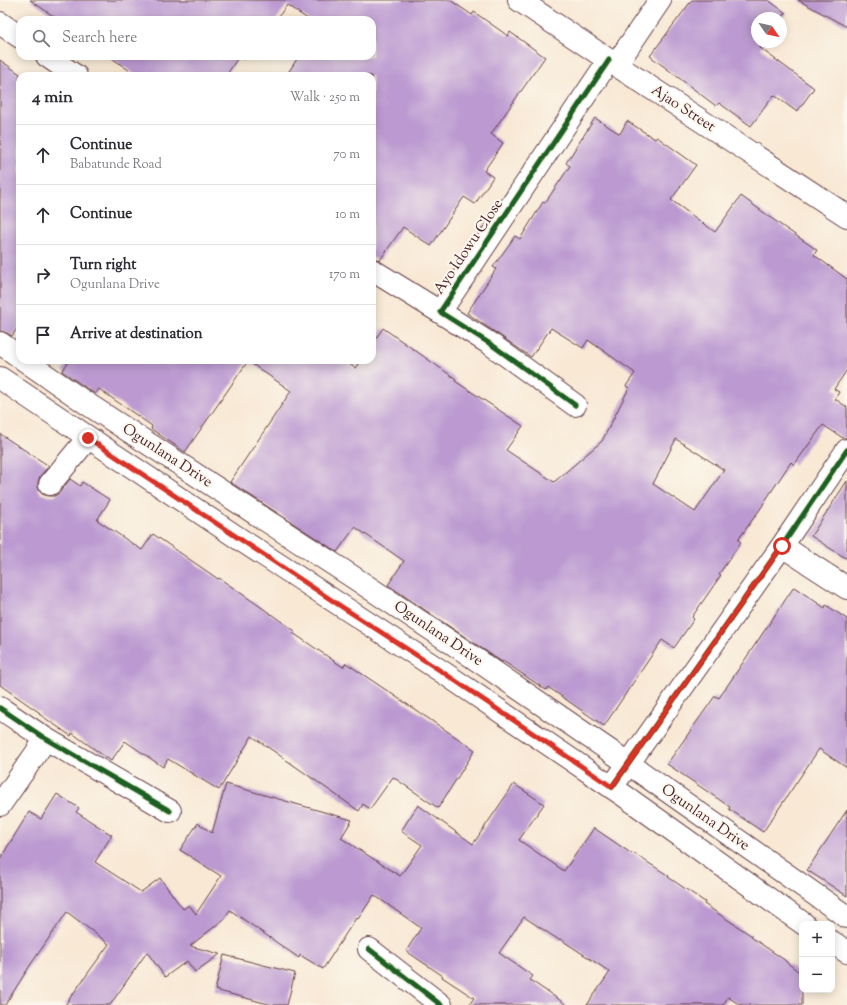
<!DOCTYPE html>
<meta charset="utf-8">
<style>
body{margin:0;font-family:"Sorts Mill Goudy",serif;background:#f7f7f7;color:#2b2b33}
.controls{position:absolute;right:12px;bottom:12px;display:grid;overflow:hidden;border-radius:8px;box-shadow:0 2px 10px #0003}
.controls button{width:36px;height:36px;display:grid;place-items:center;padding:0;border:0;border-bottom:1px solid #e1e1e2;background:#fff;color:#2b2b33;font:20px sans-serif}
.compass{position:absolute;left:751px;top:12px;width:36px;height:36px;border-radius:50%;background:#fff;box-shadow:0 2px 10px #0003;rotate:124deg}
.stop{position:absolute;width:12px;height:12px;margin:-9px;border:3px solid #d93025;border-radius:50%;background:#fff}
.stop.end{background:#d93025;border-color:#fff;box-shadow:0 1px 4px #0008}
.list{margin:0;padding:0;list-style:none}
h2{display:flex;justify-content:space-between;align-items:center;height:52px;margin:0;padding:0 16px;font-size:17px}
h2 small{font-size:13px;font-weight:400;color:#7c7c81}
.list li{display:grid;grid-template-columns:26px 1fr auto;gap:12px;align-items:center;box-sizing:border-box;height:60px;padding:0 16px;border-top:1px solid #e1e1e2}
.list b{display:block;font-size:15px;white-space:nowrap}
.list p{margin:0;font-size:13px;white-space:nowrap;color:#7c7c81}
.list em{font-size:13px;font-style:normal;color:#7c7c81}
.icon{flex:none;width:22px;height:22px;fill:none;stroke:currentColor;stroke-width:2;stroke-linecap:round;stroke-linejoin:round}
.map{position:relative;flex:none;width:847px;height:1005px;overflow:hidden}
.search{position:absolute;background:#fff;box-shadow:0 2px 10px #0003;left:16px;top:16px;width:360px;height:44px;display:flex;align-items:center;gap:10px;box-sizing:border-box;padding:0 14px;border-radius:12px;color:#7c7c81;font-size:15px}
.panel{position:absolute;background:#fff;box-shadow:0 2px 10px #0003;left:16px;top:72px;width:360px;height:292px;border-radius:12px}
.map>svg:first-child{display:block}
.building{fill:#bc9ad1;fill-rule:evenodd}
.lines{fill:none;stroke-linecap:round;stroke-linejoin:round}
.minor-casing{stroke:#643d44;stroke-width:24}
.major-casing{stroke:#643d44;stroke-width:24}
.minor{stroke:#fff;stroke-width:22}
.major{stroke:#fff;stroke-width:22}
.cycleway-casing{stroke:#fbf7ec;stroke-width:8}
.cycleway{stroke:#1b5e20;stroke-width:5}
.route{stroke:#d93025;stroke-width:5}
.labels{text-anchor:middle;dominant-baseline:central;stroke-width:4;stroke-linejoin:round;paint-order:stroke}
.street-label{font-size:15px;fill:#4a1f2b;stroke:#fbf7ec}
</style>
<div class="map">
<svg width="847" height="1005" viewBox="0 0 847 1005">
<rect width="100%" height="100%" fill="#fbf7ec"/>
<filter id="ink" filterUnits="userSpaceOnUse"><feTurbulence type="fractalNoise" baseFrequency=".025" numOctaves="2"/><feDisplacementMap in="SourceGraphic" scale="8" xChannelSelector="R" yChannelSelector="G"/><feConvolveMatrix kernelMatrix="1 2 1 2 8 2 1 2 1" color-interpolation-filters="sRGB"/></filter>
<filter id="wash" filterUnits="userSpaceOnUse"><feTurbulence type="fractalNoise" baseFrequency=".012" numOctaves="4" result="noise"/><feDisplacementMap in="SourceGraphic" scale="16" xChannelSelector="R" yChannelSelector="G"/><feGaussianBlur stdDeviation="0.9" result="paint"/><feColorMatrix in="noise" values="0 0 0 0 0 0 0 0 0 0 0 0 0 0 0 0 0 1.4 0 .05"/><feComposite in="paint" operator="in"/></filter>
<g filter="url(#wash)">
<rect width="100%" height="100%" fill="#f8e8d4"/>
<g id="blocks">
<path class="building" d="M30,0H450L472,15L474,12L508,36L510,32L545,57L491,134L503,143L484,171L493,177L475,204L464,197L431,246L403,227L380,260L372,258V76H286L299,56H372V20H309L287,5L276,20H59Z
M692,0H768L786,13L781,19V18H757V42H764L760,48L814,88L797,112L774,95L751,126L719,103L716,106L650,56Z
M798,0H847V27Z
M109,56H247L244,60L239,56L226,76H137Z
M0,60L20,74V324L12,336L7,333L0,331Z
M595,118L620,134L627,121L655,139L657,137L696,165L671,200L715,232L741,196L785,228L817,250L814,255L847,279V370L834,389L839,392L835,399L847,407V438H843L823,425L794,465L791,462L763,504V505L738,540L741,542L719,574L721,575L692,617L694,619L674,648L662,640L604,726L548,687L546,690L503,661L502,662L388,585L404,561L355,527L337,552L230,482L291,391L248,361L185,452L151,429L152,426L99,389L95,394L62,371L70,360H343L355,368L361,360H372V344L383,328L456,379L455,381L523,426L506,450L554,482L602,441L629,388L626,386L635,373L588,340L583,348L551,328L531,357L467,313L496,269L493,267L515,236L520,239L543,202L545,203L570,166L566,163ZM676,439L724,470L695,512L653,484Z
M0,434L49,466L40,476L38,482V489L42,494L48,496H55L60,492L70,479L80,486L82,482L110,500L97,520L142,550L153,534L218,579L219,578L258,605L295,631L293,633L343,667L346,663L475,750L438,808L393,777L370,809L363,804L359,811L252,736L219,790L168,759L163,767L125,741L111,761L72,733L71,736L39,714L40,713L0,685Z
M847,481V559L811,536Z
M794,587L825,608L826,605L847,619V768L819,749L763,832L729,809L730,807L667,764L715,696L719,698Z
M226,784L352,820L341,838L400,876L422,845L401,831L418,805L473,844L514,784L544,804L519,840L564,871L594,828L632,854L633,853L669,876L668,877L705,902L704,904L752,936L751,937L786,961V962L802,974V1005H740L728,997L723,1005H587L610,972L560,939L559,940L524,917L499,953L533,976L530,980L567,1005H469L474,998L442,977L443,976L406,951L421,928L374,895L358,919L356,918L323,969L300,955L299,958L230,910L223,920L190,946L220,954L195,972L187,961L165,977L147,952L110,1005H65L109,944L67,912L31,964L5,1005H0V859L29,812L41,819L57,794L79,808L76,812L112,835L95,862L141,892L160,878L183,909L189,905L196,914L221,876L180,850L198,823L212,833Z
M847,810V896L807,870Z
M224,955L295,973L287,1005H272L215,990Z"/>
</g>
</g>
<g filter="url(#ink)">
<use href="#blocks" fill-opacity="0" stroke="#643d44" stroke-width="1"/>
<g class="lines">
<g class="minor-casing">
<path id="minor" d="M519,0L616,65L847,216
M0,23L20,37
M47,56L76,76
M616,65L660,0
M372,270L440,312
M575,405L492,345L440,312L609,60
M50,484L88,438
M782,546L847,588
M0,708L46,739L170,811
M612,787L782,546L847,450
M0,805L46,739
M369,949L441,1005"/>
</g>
<g class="major-casing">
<path id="major" d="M0,343L20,357
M24,360L86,403L356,579L461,649L629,764L847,917
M0,378L244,542L444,673L626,797L804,924
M832,942L847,952"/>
</g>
<use href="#minor" class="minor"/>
<use href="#major" class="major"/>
<g class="cycleway-casing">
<path id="cycleway" d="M575,405L492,345L440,312L609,60
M0,708L46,739L170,811
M612,787L782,546L847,450
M369,949L441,1005"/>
</g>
<use href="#cycleway" class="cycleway"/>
</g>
</g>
<g class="lines" filter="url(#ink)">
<path class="route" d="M88,438L339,605L444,673L612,787L782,546"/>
</g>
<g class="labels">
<g class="street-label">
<text transform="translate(683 109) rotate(33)">Ajao Street</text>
<text transform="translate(469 247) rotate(-56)">Ayo Idowu Close</text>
<text transform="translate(167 456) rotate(33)">Ogunlana Drive</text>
<text transform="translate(438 634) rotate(34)">Ogunlana Drive</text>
<text transform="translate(705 818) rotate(35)">Ogunlana Drive</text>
</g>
</g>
</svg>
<div class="controls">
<button>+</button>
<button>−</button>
</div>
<svg class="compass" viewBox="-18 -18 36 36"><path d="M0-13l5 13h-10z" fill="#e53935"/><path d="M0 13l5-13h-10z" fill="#7c7c81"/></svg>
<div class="stop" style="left:782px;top:546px"></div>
<div class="stop end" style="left:88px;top:438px"></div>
<div class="search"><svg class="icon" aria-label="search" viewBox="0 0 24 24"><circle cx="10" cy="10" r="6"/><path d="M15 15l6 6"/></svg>Search here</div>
<section class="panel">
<h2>4 min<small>Walk · 250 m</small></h2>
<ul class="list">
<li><svg class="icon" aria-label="ahead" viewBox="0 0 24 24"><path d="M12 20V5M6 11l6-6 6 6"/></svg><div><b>Continue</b><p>Babatunde Road</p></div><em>70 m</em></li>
<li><svg class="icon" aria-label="ahead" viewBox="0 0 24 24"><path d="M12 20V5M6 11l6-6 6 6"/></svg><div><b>Continue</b></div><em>10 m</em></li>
<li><svg class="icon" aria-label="right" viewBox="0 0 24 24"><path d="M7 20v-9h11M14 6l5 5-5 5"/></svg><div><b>Turn right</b><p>Ogunlana Drive</p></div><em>170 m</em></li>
<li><svg class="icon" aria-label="arrive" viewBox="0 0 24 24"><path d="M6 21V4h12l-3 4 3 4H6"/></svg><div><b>Arrive at destination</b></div></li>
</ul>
</section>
</div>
